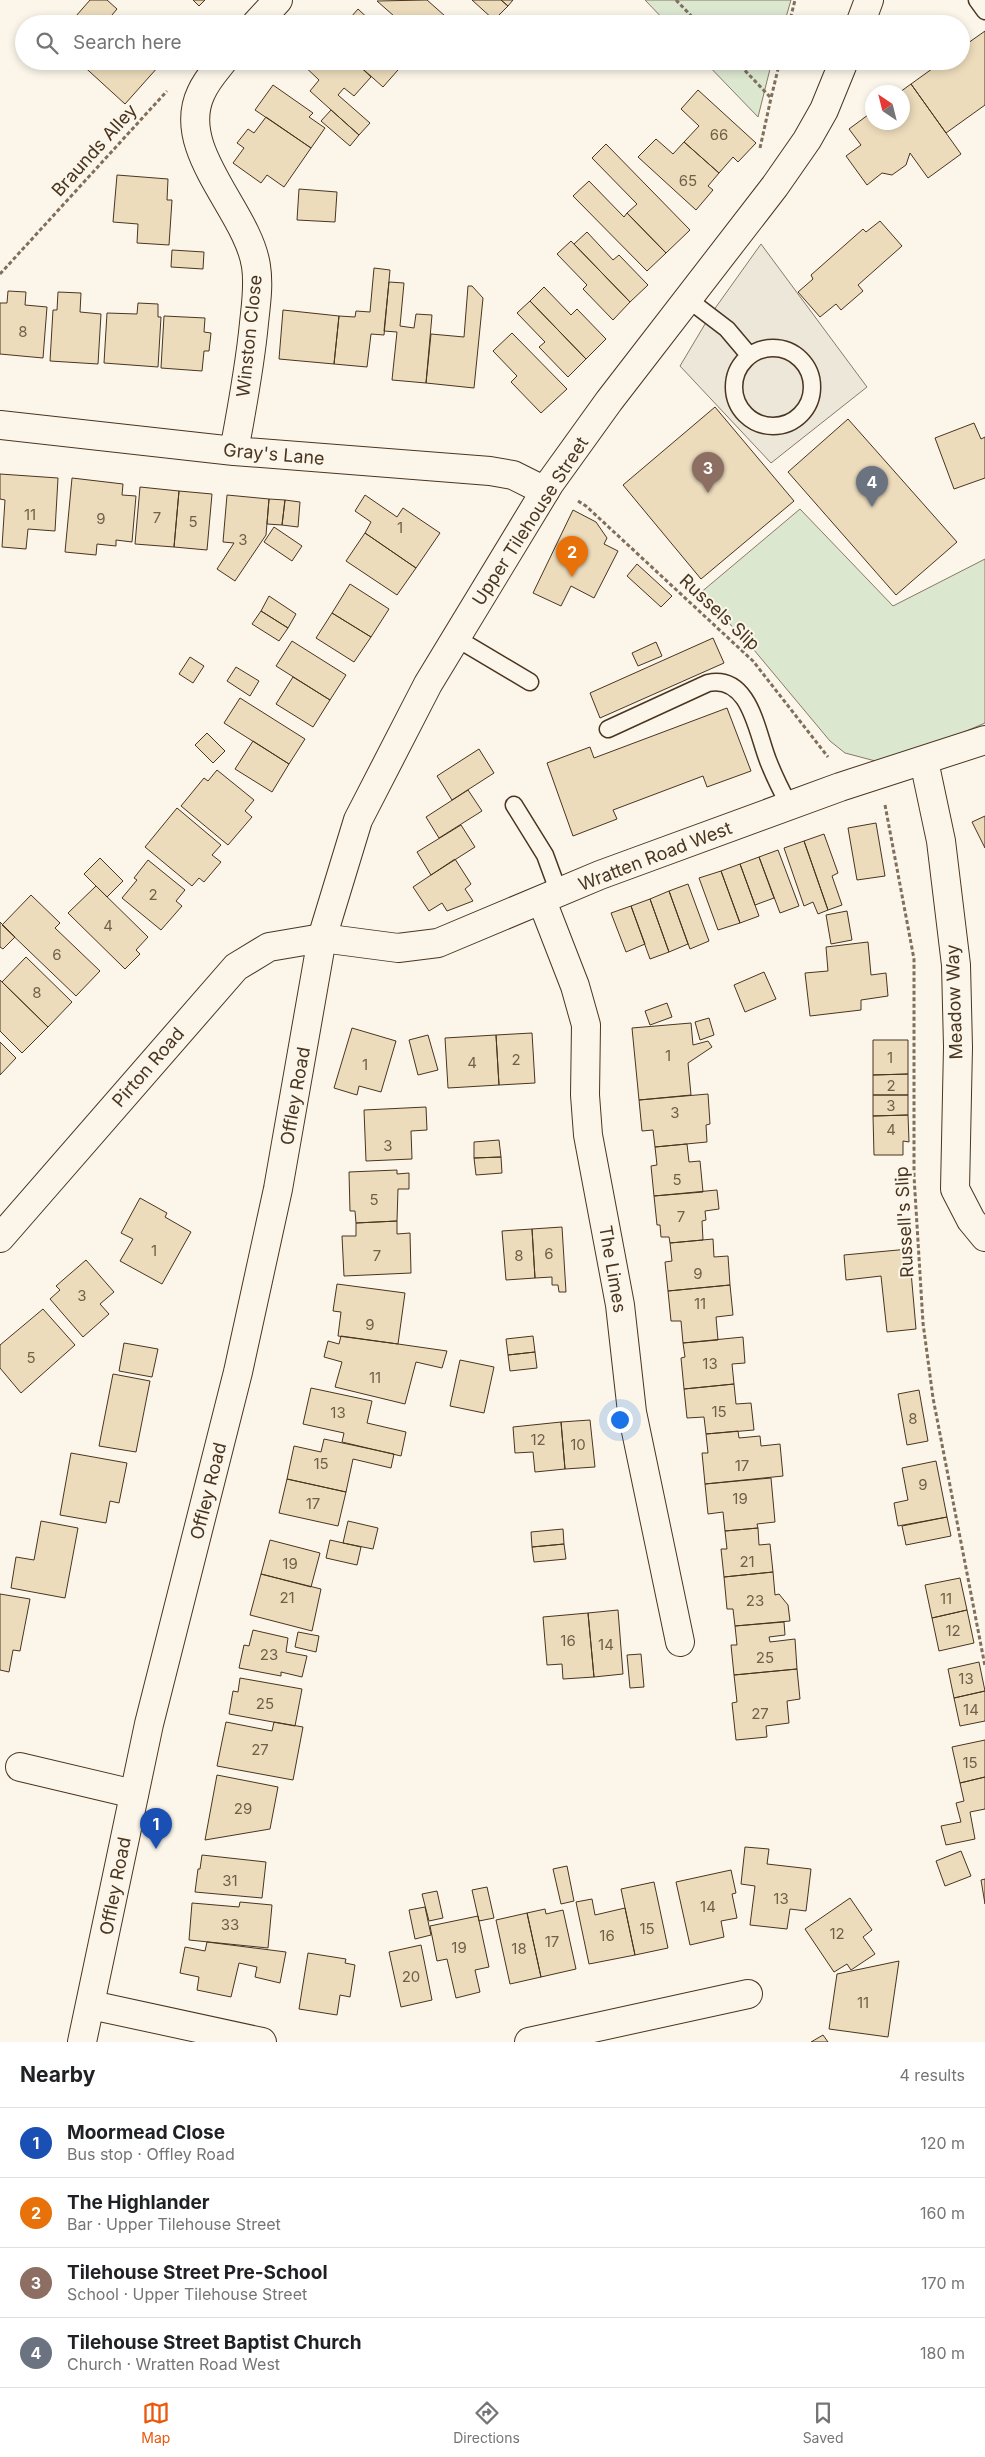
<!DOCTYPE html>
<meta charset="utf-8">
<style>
body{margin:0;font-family:Inter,sans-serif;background:#f6f6f6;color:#202124}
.compass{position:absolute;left:865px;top:85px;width:45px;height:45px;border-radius:50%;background:#fff;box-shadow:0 2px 8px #0003;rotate:325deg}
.you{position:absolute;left:619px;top:1419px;width:18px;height:18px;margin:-12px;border:4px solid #fff;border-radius:50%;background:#1a73e8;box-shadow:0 0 0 8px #1a73e833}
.badge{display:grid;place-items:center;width:32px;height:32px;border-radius:50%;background:#ea580c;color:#fff;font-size:16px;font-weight:700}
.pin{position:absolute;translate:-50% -41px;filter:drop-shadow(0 1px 2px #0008)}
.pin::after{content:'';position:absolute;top:26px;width:18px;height:15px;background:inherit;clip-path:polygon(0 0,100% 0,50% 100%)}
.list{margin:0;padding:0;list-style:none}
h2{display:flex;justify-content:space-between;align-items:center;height:65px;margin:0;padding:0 20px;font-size:21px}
h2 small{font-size:16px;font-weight:400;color:#757577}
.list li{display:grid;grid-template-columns:32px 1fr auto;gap:15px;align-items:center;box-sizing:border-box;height:70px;padding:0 20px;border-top:1px solid #e0e0e0}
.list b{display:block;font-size:19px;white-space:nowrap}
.list p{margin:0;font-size:16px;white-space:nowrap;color:#757577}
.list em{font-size:16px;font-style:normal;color:#757577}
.icon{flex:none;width:28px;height:28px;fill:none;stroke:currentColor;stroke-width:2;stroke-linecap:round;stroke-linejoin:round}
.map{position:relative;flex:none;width:985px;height:2042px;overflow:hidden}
.search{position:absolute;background:#fff;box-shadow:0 2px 8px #0003;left:15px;right:15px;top:15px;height:55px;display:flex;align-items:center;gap:12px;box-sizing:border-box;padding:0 18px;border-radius:28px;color:#757577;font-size:19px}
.sheet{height:345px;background:#fff}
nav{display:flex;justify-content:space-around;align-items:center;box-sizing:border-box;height:70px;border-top:1px solid #e0e0e0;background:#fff;font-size:14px;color:#757577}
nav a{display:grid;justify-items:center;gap:2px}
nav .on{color:#ea580c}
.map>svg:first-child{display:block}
.green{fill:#dce7d0;stroke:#887966}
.parking{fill:#ede7d9;stroke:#887966}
.building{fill:#ecdcbc;stroke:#4a3520}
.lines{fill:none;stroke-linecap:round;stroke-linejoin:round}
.service-casing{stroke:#4a3520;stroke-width:19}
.minor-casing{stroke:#4a3520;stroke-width:30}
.secondary-casing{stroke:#4a3520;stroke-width:30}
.primary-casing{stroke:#4a3520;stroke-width:30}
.path{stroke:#7f6f5c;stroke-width:3;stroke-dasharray:4 2.5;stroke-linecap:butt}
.service{stroke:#fbf6e9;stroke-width:16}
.minor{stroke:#fbf6e9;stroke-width:28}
.secondary{stroke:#fbf6e9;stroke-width:28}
.primary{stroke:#fbf6e9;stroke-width:28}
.labels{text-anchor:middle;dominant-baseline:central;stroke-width:4;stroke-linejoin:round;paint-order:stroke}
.number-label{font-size:15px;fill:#725f47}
.street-label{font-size:18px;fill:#4a3520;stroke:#fbf6e9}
</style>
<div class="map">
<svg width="985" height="2042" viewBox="0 0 985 2042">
<rect width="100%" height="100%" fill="#fbf6e9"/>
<path class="green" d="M645,0H791L784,24H668Z
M704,61H772L758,117Z
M800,509L893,606L985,559V723L922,750L883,763L845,753L830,741L744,638L699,594Z"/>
<path class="parking" d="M761,244L867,387L771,463L680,366L711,314Z"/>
<path class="building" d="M90,0H107L117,9L107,21L111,24H69Z
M193,0H205L199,6Z
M427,0L445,16L438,24H403L377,1Z
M472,0H501L508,6L494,20Z
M501,0H513L508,6Z
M358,9L373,23L372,24H345Z
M985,31V105L946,133L911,84L943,61H961V48Z
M78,61H153L158,67L125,104Z
M299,61H354L371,77L354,96L344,88L338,95L370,123L359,135L310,91L319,80Z
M354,61H404L405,62L383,87Z
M911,84L961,154L928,178L910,153L906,165L892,175L882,173L867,185L846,156L861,145L849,129L872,112V122H902V92H900Z
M273,85L313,113L309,117L325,128L311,148L255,110Z
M698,90L756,143L738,162L733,157L719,173L684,142L699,126L681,109Z
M331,110L359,135L350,146L321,121Z
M266,117L311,148L284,187L267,175L261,183L233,163L244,148L237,143L248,129L254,133Z
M656,139L673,154L684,142L719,173L708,186L713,190L696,210L638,157Z
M606,144L690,230L666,253L627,213L637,204L592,158Z
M117,175L168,179L167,200H172L169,245L137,243L138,224L113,222Z
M589,181L624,217L627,213L666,253L647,271L573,196Z
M299,189L337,192L335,222L297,220Z
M880,221L902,246L858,285L863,291L841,310L836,304L820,317L798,292L813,279L811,275L863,229L866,232Z
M587,232L613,260L619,255L648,285L630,302L574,244Z
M571,241L630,302L613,320L583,289L587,285L557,254Z
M172,250L204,252L203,269L171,267Z
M374,268L390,270L384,335L371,334L367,367L334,364L339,316L355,317L356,311L370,312Z
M389,282L404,283L400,326L414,328L416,314L432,315L426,383L392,380L397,332L384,331Z
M468,286H472L483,298L474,388L426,383L431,334L464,337Z
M544,287L571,315L577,309L606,339L586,359L530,301Z
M8,291L26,292L25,305L47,307L43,358L0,354V303H7Z
M58,292L81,293L80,312L101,314L98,364L50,361L53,310H57Z
M530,301L586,359L568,377L539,347L545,342L517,313Z
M138,303L158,304V317H161L158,367L104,363L107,313L137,314Z
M283,310L339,316L334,364L279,359Z
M164,316L205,318L204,332L211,333L209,351H204L202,371L161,368Z
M512,333L567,389L541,413L511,382L517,376L493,351Z
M715,407L794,501L701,579L623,485Z
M848,419L957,542L896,595L788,472Z
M974,423L981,439L985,437V478L954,489L935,438Z
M0,474L58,478L55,531L28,529L26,549L2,547L5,500L0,499Z
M72,478L123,484L122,495L136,496L132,542L116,540V546L97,544L96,555L65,552Z
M140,487L179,491L174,547L135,544Z
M179,491L212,494L207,550L174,547Z
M227,495L269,499L266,535L235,581L217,569L234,543L223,542Z
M365,495L397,517L403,508L440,533L416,568L365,533L371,522L355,511Z
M269,499L285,500L282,525L267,524Z
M285,500L300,502L298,527L282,525Z
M573,510L596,522L607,538L604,544L618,551L594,598L571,586L561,606L533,593Z
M274,527L302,546L292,561L264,542Z
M365,533L416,568L397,595L346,561Z
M637,564L672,596L661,607L627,576Z
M350,584L389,609L371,637L332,613Z
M269,596L296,614L288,628L261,611Z
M261,611L288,628L279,641L252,624Z
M332,613L371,637L354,662L316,638Z
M713,638L724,663L600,718L590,693Z
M292,641L346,675L330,700L276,666Z
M656,642L662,656L638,666L632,653Z
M190,657L204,666L193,683L179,674Z
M236,667L259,681L250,696L227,681Z
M293,677L330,700L313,727L276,704Z
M240,698L305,739L289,764L224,723Z
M727,708L751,771L707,787L703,776L613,810L617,819L573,836L547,763L590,747L594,758Z
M207,733L225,751L213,763L195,745Z
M253,741L289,764L272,792L235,769Z
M479,749L494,773L452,800L437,776Z
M217,770L254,800L245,811L252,817L228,845L181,806L204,778L208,781Z
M468,790L482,811L439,838L426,817Z
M177,808L221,845L212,855L221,862L204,882L199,878L192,886L145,847Z
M985,816V848L972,822Z
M876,823L885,876L857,880L848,828Z
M461,825L475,847L431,875L417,852Z
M824,834L838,873L832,876L842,905L828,910L804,841Z
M804,841L828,910L818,914L813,902L804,906L784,848Z
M778,850L799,906L780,913L759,857Z
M759,857L774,898L755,905L740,864Z
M100,858L123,881L107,897L84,874Z
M455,859L471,884L465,889L473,901L447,911L442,903L429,911L413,887Z
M148,860L185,890L176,901L182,906L161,930L122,898L137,880L134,878Z
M740,864L759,916L740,923L721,871Z
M721,871L740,923L718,930L699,878Z
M688,884L709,941L690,949L669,891Z
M96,886L148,937L136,950L140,954L125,969L68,913Z
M669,891L688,944L669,952L650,899Z
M31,895L60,923L55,928L100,971L76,996L2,925Z
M650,899L669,952L650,959L631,906Z
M631,906L645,944L626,952L611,913Z
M847,911L852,940L831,944L826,915Z
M0,922L15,937L3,949L0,947Z
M868,942L871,975L886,973L888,996L861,1000V1010L810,1016L805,973L828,971L826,947Z
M26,957L72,1002L48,1027L2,982Z
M764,972L776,999L745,1012L734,985Z
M0,980L48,1027L22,1053L0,1031Z
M667,1003L672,1017L650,1025L645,1011Z
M709,1018L714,1035L700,1040L695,1022Z
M691,1023L693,1045L708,1041L712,1047L688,1063L691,1095L639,1100L632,1028Z
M352,1028L396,1041L381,1092L359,1086L357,1095L334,1088Z
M532,1033L535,1083L499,1085L496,1035Z
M428,1035L438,1070L418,1075L409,1040Z
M496,1035L499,1085L448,1088L445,1038Z
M873,1040H908V1074L873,1075Z
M0,1042L16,1058L0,1075Z
M908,1074V1095H873V1075Z
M708,1094L710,1124L706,1125L707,1142L655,1147L653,1130L642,1131L639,1100Z
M873,1095H908V1115L873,1116Z
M426,1107L427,1130L411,1131L412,1159L366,1161L364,1110Z
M908,1115L909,1142L903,1141V1155H874L873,1116Z
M499,1140L501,1157L474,1158V1142Z
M687,1144L689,1162L700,1161L703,1192L654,1196L651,1166L657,1165L655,1147Z
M501,1157L502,1173L476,1175L474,1158Z
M397,1170V1174L409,1173V1189H398L397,1221L356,1223L355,1211H350L349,1172Z
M717,1190L719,1209L705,1211L706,1220L702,1221L703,1240L670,1243L669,1237H661L660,1225H657L654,1196Z
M140,1198L167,1213L165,1217L191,1232L162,1284L120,1261L133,1239L121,1233Z
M397,1221V1234L410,1233L411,1273L344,1276L342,1236H356V1223Z
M562,1227L566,1292H559L558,1285H552V1277L535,1278L532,1229Z
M532,1229L535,1278L506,1280L502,1231Z
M713,1239L714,1257L728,1256L730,1285L668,1291L665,1262L672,1261L670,1243Z
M909,1249L916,1329L887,1332L881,1276L846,1280L844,1255Z
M86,1260L114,1292L100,1304L109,1314L83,1337L50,1299L60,1290L56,1286Z
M337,1284L405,1293L398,1344L338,1336L341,1312L333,1311Z
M730,1285L733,1315L716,1317L718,1340L683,1343L681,1321H671L668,1291Z
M43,1309L75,1345L21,1393L0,1368V1345Z
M341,1336L398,1344L447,1351L442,1368L416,1362L405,1404L335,1387L342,1362L324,1357L328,1341L339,1344Z
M533,1336L535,1352L508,1355L506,1339Z
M743,1337L745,1363L732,1364L734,1384L684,1389L681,1358L685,1357L683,1343Z
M124,1343L158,1349L152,1377L119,1371Z
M535,1352L537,1368L510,1371L508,1355Z
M460,1360L494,1367L484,1413L450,1406Z
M113,1374L150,1381L136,1452L99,1446Z
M734,1384L736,1404L751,1403L754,1430L706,1434L704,1417L687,1418L684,1389Z
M311,1388L372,1401L367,1423L406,1432L401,1456L342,1442L344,1433L303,1424Z
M919,1390L928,1441L907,1445L898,1394Z
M590,1420L595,1467L565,1469L561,1422Z
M561,1422L565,1469L535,1472L533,1452L515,1453L513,1427Z
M738,1431L739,1438L760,1436L761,1446L780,1444L783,1476L705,1484L702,1453H708L706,1434Z
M324,1439L394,1454L391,1468L353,1459L346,1492L287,1479L294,1446L321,1452Z
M71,1453L127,1463L119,1503L110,1501L106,1523L60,1515Z
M936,1461L947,1517L898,1526L894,1503L908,1500L902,1468Z
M771,1478L775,1522L757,1524L758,1528L725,1531L723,1512L708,1514L705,1484Z
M287,1479L346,1492L338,1526L279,1513Z
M947,1517L951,1536L906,1545L902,1526Z
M41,1521L78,1528L65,1598L11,1588L16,1557L34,1560Z
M348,1521L378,1528L373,1549L343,1543Z
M758,1528L759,1545L770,1544L773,1572L724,1577L721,1549H727L725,1531Z
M563,1529L564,1544L532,1547L531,1532Z
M270,1540L320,1553L311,1587L261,1574Z
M330,1540L361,1547L357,1565L326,1558Z
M564,1544L566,1559L534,1562L532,1547Z
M773,1572L775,1595L779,1594L788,1605L790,1621L735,1626L733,1609H727L724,1577Z
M261,1574L321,1589L312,1631L250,1615Z
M960,1578L967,1610L932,1618L925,1585Z
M0,1594L30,1599L20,1651L13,1650L9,1672L0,1670Z
M618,1610L623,1674L594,1677L588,1613Z
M967,1610L974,1643L939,1651L932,1618Z
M588,1613L594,1677L563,1679L562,1664L547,1665L543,1617Z
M784,1622L785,1635L769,1637L770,1642L795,1639L797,1669L734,1675L731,1645H737L735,1626Z
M253,1630L288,1638L286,1652L307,1656L302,1677L281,1672V1676L239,1668L244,1645L249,1646Z
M298,1632L319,1636L316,1652L295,1647Z
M641,1654L644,1687L630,1688L627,1655Z
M979,1662L985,1691L954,1698L948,1669Z
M797,1669L800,1699L787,1701L789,1723L766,1726L767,1737L736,1740L732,1703L737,1702L734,1675Z
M240,1678L302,1689L295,1726L229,1714L233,1691L238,1692Z
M985,1691V1721L960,1726L954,1698Z
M226,1722L272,1731L274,1722L303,1727L293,1780L217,1766Z
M985,1740V1777L960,1783L952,1747Z
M217,1775L278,1787L270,1829L205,1840Z
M985,1777V1809L970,1812L975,1839L946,1845L941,1826L961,1822L956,1803L964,1801L960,1783Z
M745,1847L769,1849L767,1864L811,1869L806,1911L790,1909L787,1929L750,1925L755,1886L741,1884Z
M961,1851L971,1876L945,1886L936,1861Z
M202,1855L266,1862L262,1898L195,1892L198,1869H200Z
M567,1866L574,1901L561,1904L553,1869Z
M731,1870L736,1893L732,1894L737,1918L721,1921L724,1937L690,1945L676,1882Z
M985,1879V1904L981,1880Z
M654,1882L668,1948L635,1955L621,1889Z
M487,1887L494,1918L479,1921L472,1890Z
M437,1891L443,1918L429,1921L422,1894Z
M850,1898L872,1930L863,1937L875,1954L851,1970L847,1964L834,1972L805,1929Z
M592,1899L595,1915L625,1908L635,1955L589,1964L576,1902Z
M240,1902L272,1905L268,1948L189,1940L192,1903L239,1907Z
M425,1907L431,1935L415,1939L409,1910Z
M545,1909L546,1914L563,1910L576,1969L541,1977L527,1913Z
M527,1913L541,1977L510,1984L496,1920Z
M478,1916L489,1967L475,1970L480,1992L456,1998L447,1959L437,1961L430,1926Z
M207,1942L286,1952L280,1983L255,1977L257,1967L239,1963L231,1997L197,1990L199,1977L180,1973L185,1947L205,1951Z
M421,1945L432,2000L401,2007L389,1952Z
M308,1953L346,1959L345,1963L355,1965L350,1997L340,1995L337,2015L299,2009Z
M899,1961L888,2037L829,2029L837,1974Z
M823,2035L828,2042H811Z"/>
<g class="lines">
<g class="service-casing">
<path id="service" d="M977,0L985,11
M689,300L727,329L749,355
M734 387a39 39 0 1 1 78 0a39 39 0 1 1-78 0Z
M456,638L530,682
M608,729L708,683C751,674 757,735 769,763C775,778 782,792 789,805
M514,805L545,855L559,893"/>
</g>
<g class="minor-casing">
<path id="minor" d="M256,24L278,0
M223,61C215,71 206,81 201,93C174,150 248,211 256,266C259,285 256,304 254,323C250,366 242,408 234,451
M0,425L234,451L490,471L513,475L545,491
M924,761L941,841L956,965L958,1047L955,1189L971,1220L985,1237
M542,901L575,986L586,1025L585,1095L588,1135L620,1305L632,1412L680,1642
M322,938L398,948L438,943L600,875L840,787L985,740
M20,1767L134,1794
M91,2005L262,2042
M529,2042L748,1994"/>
</g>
<g class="secondary-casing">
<path id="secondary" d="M0,1238L236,967L269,947L322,938"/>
</g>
<g class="primary-casing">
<path id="primary" d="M860,24L869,0
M82,2042L149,1724L238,1372L278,1189L322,938L358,820L428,684L550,483L609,401L775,186L807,140L824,110L844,61"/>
</g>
<path class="path" d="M676,0L699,24
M789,24L795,0
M736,61L771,98L780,61
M760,148L771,98
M0,274L167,91
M578,501L586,506L753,661L828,757
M885,805L914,959V1176L923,1323L933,1398L985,1666"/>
<use href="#service" class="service"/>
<use href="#minor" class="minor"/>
<use href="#secondary" class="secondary"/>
<use href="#primary" class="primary"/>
</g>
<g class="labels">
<g class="number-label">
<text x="719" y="134">66</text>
<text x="688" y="180">65</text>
<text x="23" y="331">8</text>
<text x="30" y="514">11</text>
<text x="157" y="517">7</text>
<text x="101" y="518">9</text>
<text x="193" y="521">5</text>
<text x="400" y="527">1</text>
<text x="243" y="539">3</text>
<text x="153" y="894">2</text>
<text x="108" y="925">4</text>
<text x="57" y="954">6</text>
<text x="37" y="992">8</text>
<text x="668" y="1055">1</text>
<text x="890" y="1057">1</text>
<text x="516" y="1059">2</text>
<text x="472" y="1062">4</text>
<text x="365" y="1064">1</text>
<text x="891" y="1085">2</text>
<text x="891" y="1105">3</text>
<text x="675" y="1112">3</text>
<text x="891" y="1129">4</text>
<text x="388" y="1145">3</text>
<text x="677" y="1179">5</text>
<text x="374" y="1199">5</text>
<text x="681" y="1216">7</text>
<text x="154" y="1250">1</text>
<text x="549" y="1253">6</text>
<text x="377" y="1255">7</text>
<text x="519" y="1255">8</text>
<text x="698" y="1273">9</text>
<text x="82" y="1295">3</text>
<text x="700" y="1303">11</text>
<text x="370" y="1324">9</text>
<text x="31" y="1357">5</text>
<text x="710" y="1363">13</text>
<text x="375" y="1377">11</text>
<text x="719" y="1411">15</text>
<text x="338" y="1412">13</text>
<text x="913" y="1418">8</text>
<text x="538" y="1439">12</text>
<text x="578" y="1444">10</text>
<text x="321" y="1463">15</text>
<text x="742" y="1465">17</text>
<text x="923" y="1484">9</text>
<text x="740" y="1498">19</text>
<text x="313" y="1503">17</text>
<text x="747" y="1561">21</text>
<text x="290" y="1563">19</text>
<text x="287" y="1597">21</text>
<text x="946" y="1598">11</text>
<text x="755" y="1600">23</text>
<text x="953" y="1630">12</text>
<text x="568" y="1640">16</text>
<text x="606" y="1644">14</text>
<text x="269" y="1654">23</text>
<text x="765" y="1657">25</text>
<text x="966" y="1678">13</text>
<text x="265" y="1703">25</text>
<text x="971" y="1709">14</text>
<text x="760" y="1713">27</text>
<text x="260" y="1749">27</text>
<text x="970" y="1762">15</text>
<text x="243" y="1808">29</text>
<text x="230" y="1880">31</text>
<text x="781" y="1898">13</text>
<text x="708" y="1906">14</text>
<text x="230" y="1924">33</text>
<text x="647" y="1928">15</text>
<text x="837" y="1933">12</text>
<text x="607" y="1935">16</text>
<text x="552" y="1941">17</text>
<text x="459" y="1947">19</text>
<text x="519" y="1948">18</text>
<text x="411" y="1976">20</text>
<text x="863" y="2002">11</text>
</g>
<g class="street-label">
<text transform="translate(94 150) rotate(-48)">Braunds Alley</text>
<text transform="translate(249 336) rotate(-84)">Winston Close</text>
<text transform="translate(274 454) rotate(5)">Gray's Lane</text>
<text transform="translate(530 521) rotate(-57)">Upper Tilehouse Street</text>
<text transform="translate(720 612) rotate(43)">Russels Slip</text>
<text transform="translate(655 856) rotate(-21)">Wratten Road West</text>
<text transform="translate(954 1002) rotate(-92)">Meadow Way</text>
<text transform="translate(148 1067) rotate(-49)">Pirton Road</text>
<text transform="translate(295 1096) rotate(-80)">Offley Road</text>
<text transform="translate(904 1222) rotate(-93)">Russell's Slip</text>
<text transform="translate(613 1269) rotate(80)">The Limes</text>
<text transform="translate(208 1491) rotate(-76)">Offley Road</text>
<text transform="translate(115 1886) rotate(-79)">Offley Road</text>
</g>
</g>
</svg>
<svg class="compass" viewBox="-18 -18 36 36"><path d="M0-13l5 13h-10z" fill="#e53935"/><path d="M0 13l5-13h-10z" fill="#757577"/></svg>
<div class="you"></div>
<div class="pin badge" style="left:156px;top:1849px;background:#1a4fb4">1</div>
<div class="pin badge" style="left:572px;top:577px;background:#e8710a">2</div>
<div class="pin badge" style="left:708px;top:493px;background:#8d6e63">3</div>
<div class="pin badge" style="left:872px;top:507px;background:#6b7280">4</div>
<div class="search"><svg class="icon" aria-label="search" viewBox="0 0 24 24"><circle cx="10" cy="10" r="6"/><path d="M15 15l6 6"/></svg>Search here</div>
</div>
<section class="sheet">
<h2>Nearby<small>4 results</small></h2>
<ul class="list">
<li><span class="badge" style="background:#1a4fb4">1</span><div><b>Moormead Close</b><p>Bus stop · Offley Road</p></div><em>120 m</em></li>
<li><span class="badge" style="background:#e8710a">2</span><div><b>The Highlander</b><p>Bar · Upper Tilehouse Street</p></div><em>160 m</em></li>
<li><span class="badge" style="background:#8d6e63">3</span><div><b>Tilehouse Street Pre-School</b><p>School · Upper Tilehouse Street</p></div><em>170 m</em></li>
<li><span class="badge" style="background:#6b7280">4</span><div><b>Tilehouse Street Baptist Church</b><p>Church · Wratten Road West</p></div><em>180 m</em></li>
</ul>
</section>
<nav>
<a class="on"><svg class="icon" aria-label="map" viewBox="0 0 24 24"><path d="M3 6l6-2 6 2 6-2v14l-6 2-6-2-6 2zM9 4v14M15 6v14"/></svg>Map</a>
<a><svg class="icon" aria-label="directions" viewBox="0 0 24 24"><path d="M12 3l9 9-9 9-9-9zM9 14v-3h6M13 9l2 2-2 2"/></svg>Directions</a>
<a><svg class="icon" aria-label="saved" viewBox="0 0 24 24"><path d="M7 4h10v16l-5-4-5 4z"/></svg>Saved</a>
</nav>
